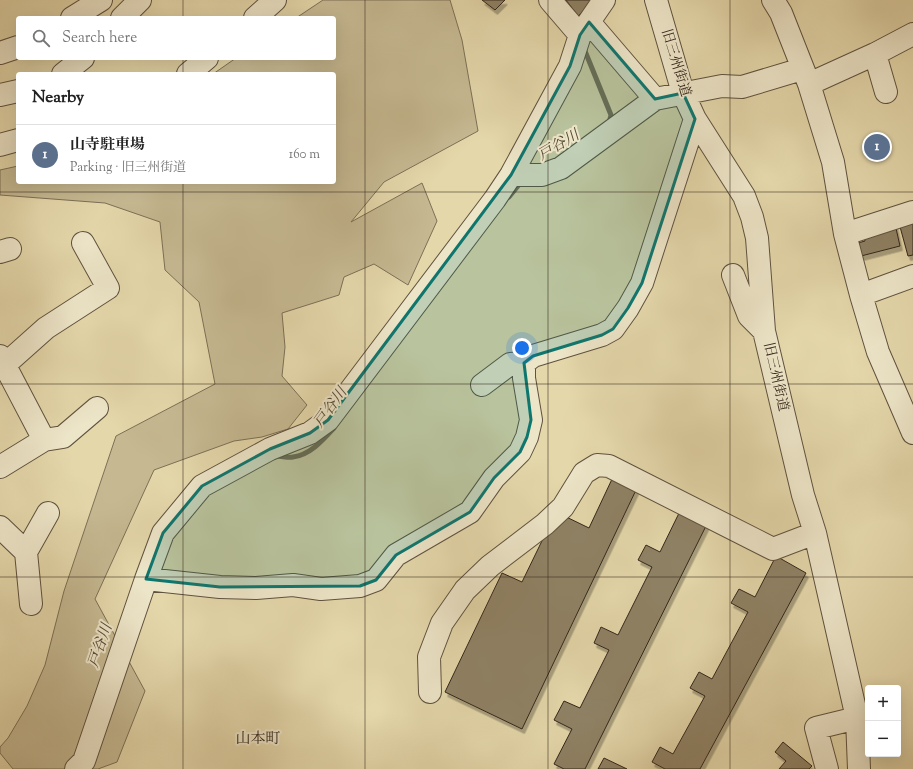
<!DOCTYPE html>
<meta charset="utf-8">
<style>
body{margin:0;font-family:"Sorts Mill Goudy","Noto Serif JP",serif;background:#f2f2f2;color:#222}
.controls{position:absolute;right:12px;bottom:12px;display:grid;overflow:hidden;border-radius:4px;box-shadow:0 4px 16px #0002}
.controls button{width:36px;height:36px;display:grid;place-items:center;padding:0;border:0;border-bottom:1px solid #e0e0e0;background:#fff;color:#222;font:20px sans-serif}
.you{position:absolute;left:522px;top:348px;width:14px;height:14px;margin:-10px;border:3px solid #fff;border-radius:50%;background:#1a73e8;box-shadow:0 0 0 6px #1a73e833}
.badge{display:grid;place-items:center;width:26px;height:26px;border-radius:50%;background:#d93025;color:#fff;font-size:13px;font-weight:700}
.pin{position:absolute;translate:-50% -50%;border:2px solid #fff;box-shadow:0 1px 4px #0006}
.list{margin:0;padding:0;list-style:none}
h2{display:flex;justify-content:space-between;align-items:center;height:52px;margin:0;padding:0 16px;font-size:17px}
h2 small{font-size:13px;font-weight:400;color:#767676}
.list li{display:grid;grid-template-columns:26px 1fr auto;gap:12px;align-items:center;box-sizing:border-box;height:60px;padding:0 16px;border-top:1px solid #e0e0e0}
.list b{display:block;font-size:15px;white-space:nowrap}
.list p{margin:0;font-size:13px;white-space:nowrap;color:#767676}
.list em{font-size:13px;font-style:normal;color:#767676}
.icon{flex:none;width:22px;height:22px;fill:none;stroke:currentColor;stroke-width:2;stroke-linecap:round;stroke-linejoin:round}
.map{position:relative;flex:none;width:913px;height:769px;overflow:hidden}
.search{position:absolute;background:#fff;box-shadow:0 4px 16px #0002;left:16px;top:16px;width:320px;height:44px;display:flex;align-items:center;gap:10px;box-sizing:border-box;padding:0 14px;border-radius:4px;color:#767676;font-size:15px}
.panel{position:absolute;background:#fff;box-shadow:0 4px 16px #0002;left:16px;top:72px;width:320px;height:112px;border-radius:4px}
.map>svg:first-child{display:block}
.green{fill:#c6b992;stroke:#7c7056}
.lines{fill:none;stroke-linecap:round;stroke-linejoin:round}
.stream{stroke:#796c53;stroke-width:5}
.building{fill:#8f8265;stroke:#33261b;filter:url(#shadow)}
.minor-casing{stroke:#5f523f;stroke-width:24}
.minor{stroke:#ede5c8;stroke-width:22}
.marked{fill:#0f766e;fill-opacity:0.2;stroke:#0f766e;stroke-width:3;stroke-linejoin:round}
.grid{fill:none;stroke:#33261b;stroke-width:1;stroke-opacity:0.55}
.labels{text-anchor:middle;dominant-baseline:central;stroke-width:4;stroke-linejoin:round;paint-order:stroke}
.street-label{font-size:14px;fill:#33261b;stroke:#ede5c8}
.water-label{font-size:15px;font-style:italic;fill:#564937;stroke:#ede5c8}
.neighbourhood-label{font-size:15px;fill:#33261b;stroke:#ede5c8}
</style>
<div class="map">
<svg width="913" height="769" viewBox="0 0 913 769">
<defs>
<filter id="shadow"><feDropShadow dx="2.5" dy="4.5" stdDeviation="0" flood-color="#0004"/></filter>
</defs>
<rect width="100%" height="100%" fill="#e4d7aa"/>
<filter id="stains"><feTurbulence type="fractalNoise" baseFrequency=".005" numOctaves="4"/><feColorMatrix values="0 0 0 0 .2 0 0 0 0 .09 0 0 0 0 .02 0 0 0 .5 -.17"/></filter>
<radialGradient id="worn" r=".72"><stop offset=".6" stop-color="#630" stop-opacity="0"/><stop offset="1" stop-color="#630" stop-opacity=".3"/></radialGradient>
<path class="green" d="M323,0H450L462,40L478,131L384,182L351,222L422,183L437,221L408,285L374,264L344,277L339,295L282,313L285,347L282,376L307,405L288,429L262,437L234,441L154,470L95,599L145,691L117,762L98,769H13L0,753V747L8,738L27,706L45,665L64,591L116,436L215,384L199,302L165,270L160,222L105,203L0,195V170L18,166V182H334V74H213L236,58H334V18H296Z"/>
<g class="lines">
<path class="stream" d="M585,51L611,115L609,123
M509,197L522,181
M276,456C282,456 288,458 293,457C310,455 323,440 334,428"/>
</g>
<path class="building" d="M482,0H505L495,10Z
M566,0H596L578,16Z
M913,219V255L908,256L899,223Z
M895,224L900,246L861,256L858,243L865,241L863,233Z
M613,477L637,488L522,729L445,692L502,573L522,582L556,512L589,528Z
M682,507L709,520L585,769H564L554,764L572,729L554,720L564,701L580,708L609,650L594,643L601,627L618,635L652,567L638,560L646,545L660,552Z
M776,556L806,573L700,769H665L652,762L660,747L673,754L705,696L690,688L699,672L712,679L748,612L731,603L739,589L755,597Z
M783,742L812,766L809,769H779L786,761L775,752Z
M604,758L627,769H598Z"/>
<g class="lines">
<g class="minor-casing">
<path id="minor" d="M550,0L580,35
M656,0L683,93L695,119L744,196L752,217L757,238L764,331L803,495L815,533L857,718L859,769
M773,0L781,13L809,84L833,162L845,234L861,295L878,352L913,433
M72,18L101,0
M122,18L140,0
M255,18L275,0
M589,22L655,99L722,86L742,87L802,69
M0,53L18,47
M875,54L886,92
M63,74L83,58
M188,74L207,58
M809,84L875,54L913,34
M0,95L18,91
M0,145L18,140
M511,175H542L561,168L655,99
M845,234L913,212
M0,252L10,249
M733,275L749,316L764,331
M861,295L913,276
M0,356L44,440L0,467
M0,369L46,328L108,288L83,243
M482,385L510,364L524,363
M44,440L63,437L97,408
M0,527L26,552L31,604
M26,552L48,513
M146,579L220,587L256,588L293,585L321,589L360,586L376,580L396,555L470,512L494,478L520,452L527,437L531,420L524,378V363L533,356L602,335L613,329L628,308L642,283L695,119
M430,692L429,657L442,623L465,590L490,566L545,524L563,507L584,473L597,465L609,466L773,549L815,533
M76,769L84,761L146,579L163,533L202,486L270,449L310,433L328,420L495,199L511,175L570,66L580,35L604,0
M827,769L816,728L857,718"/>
</g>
<use href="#minor" class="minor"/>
</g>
<path class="marked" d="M589,22L655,99L683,93L695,119L642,283L628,308L613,329L602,335L533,356L524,363L531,420L527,437L520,452L494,478L470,512L396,555L376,580L360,586L220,587L146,579L163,533L202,486L270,449L310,433L328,420L511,175L570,66L580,35Z"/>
<path class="grid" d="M183,0V18M365,0V769M548,0V769M730,0V769M183,58V74M183,182V769M0,192H913M0,384H913M0,577H913"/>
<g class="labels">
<g class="street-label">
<text transform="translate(675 63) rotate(73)">旧三州街道</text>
<text transform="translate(775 377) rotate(77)">旧三州街道</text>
</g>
<g class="water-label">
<text transform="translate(559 146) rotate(-31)">戸谷川</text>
<text transform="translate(331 408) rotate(-54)">戸谷川</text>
<text transform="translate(101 646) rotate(-71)">戸谷川</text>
</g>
<g class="neighbourhood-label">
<text x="258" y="739">山本町</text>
</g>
</g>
<rect width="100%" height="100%" filter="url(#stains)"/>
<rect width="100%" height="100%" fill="url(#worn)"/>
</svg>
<div class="controls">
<button>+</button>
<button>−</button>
</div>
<div class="you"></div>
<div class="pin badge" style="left:877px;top:147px;background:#5c6f8a">1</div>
<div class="search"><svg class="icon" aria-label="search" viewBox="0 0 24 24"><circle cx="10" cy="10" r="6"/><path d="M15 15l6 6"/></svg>Search here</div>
<section class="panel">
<h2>Nearby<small></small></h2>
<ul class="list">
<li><span class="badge" style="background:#5c6f8a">1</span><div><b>山寺駐車場</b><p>Parking · 旧三州街道</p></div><em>160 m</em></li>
</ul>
</section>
</div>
